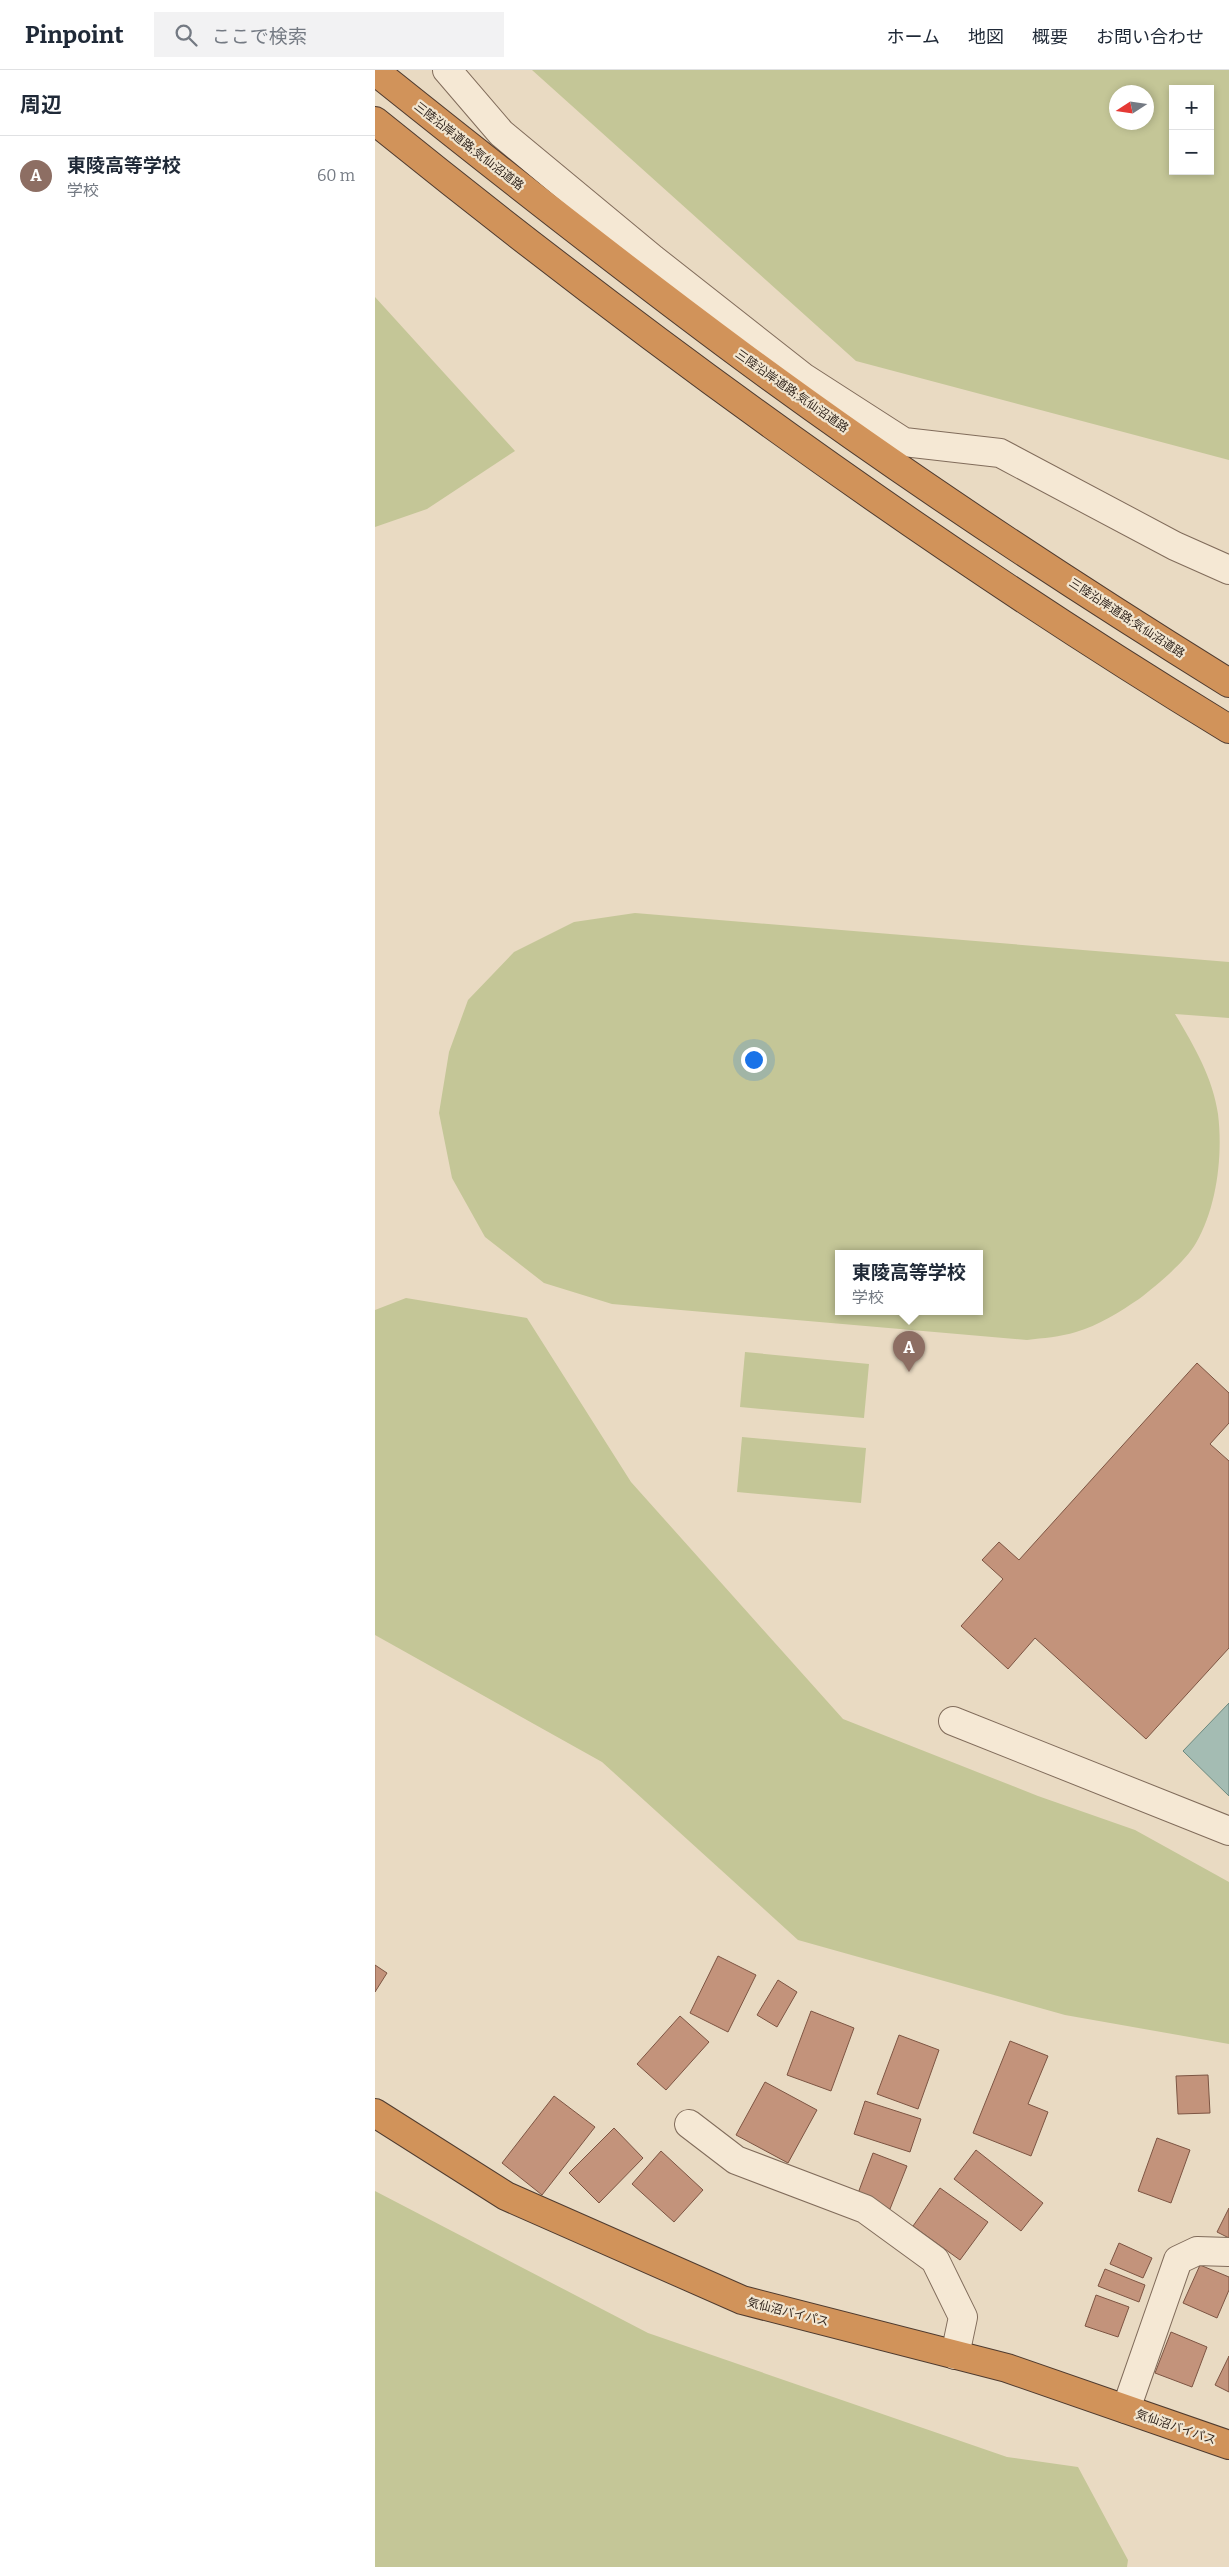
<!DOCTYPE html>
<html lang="ja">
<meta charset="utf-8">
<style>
body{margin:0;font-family:Bitter,"Noto Sans JP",serif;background:#f2f2f3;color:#1f2937}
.controls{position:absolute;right:15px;top:15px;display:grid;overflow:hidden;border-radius:0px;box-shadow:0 2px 8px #0003}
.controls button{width:45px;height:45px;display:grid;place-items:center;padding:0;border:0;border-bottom:1px solid #e0e1e3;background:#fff;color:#1f2937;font:25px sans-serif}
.compass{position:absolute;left:734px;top:15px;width:45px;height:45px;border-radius:50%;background:#fff;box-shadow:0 2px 8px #0003;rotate:258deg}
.you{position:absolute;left:378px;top:989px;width:18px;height:18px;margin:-12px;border:4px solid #fff;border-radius:50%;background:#1a73e8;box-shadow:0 0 0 8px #1a73e833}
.badge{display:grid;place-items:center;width:32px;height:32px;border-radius:50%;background:#ea580c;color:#fff;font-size:16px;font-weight:700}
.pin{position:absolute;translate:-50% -41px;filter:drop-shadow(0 1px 2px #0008)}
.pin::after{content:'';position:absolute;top:26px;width:18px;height:15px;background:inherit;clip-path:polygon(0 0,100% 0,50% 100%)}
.popup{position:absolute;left:460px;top:1180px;width:148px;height:65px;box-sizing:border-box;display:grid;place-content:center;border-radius:0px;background:#fff;filter:drop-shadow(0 1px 4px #0005);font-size:16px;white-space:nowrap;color:#747a83}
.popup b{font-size:19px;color:#1f2937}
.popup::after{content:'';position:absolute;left:50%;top:100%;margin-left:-10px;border:10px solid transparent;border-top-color:#fff}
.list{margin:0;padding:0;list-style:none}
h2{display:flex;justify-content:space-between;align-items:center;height:65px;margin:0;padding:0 20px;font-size:21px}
h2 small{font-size:16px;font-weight:400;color:#747a83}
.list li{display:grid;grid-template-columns:32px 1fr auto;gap:15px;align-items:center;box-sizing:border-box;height:80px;padding:0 20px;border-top:1px solid #e0e1e3}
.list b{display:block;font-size:19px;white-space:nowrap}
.list p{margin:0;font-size:16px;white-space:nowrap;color:#747a83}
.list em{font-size:16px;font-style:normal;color:#747a83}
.icon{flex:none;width:28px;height:28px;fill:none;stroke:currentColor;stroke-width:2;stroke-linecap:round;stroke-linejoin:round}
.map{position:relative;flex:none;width:854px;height:2497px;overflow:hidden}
header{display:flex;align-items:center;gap:30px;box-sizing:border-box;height:70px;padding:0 25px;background:#fff;border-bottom:1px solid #e0e1e3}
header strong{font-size:24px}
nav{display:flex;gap:28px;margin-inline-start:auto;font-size:18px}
.search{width:350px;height:45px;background:#f2f2f3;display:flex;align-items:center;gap:12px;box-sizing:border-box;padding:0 18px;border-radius:0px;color:#747a83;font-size:19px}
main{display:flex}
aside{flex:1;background:#fff}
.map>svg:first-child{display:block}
.green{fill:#c4c697;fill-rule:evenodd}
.water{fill:#a4bcb3;stroke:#6c897f}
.building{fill:#c3937b;stroke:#7d5543}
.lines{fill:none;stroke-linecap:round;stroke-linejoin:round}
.minor-casing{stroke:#816c5b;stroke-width:30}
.highway-casing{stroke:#4f3b2f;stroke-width:30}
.minor{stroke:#f5e8d4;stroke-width:28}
.highway{stroke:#d1935a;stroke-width:28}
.labels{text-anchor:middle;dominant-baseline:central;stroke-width:4.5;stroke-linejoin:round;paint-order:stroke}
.street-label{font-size:12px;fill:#32261e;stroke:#f1e5d0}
</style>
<header>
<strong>Pinpoint</strong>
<div class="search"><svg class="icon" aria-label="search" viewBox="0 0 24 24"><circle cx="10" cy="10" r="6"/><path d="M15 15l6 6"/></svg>ここで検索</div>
<nav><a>ホーム</a><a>地図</a><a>概要</a><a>お問い合わせ</a></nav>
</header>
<main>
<aside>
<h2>周辺<small></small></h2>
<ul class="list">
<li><span class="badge" style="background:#8d6e63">A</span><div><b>東陵高等学校</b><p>学校</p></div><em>60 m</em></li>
</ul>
</aside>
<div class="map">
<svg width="854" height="2497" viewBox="0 0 854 2497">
<rect width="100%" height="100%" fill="#e9dac2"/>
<path class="green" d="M157,0H854V390L481,291ZM798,19H835V101H798ZM772,22V52H742V22Z
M0,227L140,381L52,439L0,457Z
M260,843L854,892V948L800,944C818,974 838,1008 843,1044C848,1085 842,1137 821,1173C810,1192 781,1216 764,1229C746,1241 723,1256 701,1262C685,1267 668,1268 652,1270L237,1234L169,1213L110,1167L77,1108L64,1043L74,982L93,930L139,882L199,852ZM464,1183H604V1241H464Z
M31,1228L152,1248L256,1412L468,1649L663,1726L760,1760L854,1812V1974L690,1945L423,1870L227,1692L0,1565V1240Z
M370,1282L494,1294L489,1348L365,1337Z
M367,1367L491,1378L486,1433L362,1422Z
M0,2121L273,2263L632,2387L703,2397L753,2490L752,2497H0Z"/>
<path class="water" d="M854,1633V1726L808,1681Z"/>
<path class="building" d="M822,1293L854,1323V1353L835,1374L854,1391V1578L771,1669L660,1568L633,1599L586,1556L628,1509L607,1490L624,1472L644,1490Z
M343,1886L381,1905L353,1962L315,1943Z
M0,1895L12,1903L0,1922Z
M403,1910L422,1922L402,1957L382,1945Z
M436,1941L479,1958L456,2021L412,2005Z
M305,1946L334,1972L291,2020L262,1994Z
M524,1965L564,1980L543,2039L502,2024Z
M635,1971L673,1986L653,2034L673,2042L656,2086L598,2063Z
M833,2005L835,2043L803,2044L801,2006Z
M390,2012L442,2040L413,2093L361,2065Z
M179,2026L220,2057L167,2125L127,2093Z
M490,2031L546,2049L535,2082L479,2064Z
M239,2058L268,2088L224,2133L194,2103Z
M782,2068L815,2080L796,2133L763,2121Z
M601,2080L668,2133L646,2161L579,2109Z
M286,2081L328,2120L299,2152L257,2114Z
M498,2083L532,2096L515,2139L482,2126Z
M565,2118L613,2152L585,2190L538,2156Z
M854,2138V2168L842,2162Z
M744,2173L777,2188L768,2208L735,2194Z
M825,2195L854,2207V2220L842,2248L808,2233Z
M730,2199L770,2215L764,2232L723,2216Z
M721,2225L754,2237L743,2267L710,2256Z
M796,2262L832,2277L817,2317L780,2303Z
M854,2286V2322L840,2315Z"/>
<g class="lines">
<g class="minor-casing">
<path id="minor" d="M72,0L126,63L278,189L428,307L529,372L625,383L800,476L854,500
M578,1651L854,1761
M314,2054L361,2090L490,2139L560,2190L588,2247L580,2285
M751,2339L803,2190L822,2181L854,2182"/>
</g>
<g class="highway-casing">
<path id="highway" d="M0,1C121,98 243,194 367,286C524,402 688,510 854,613
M0,51C272,271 555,477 854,659
M0,2043L131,2126L367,2230L632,2298L854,2375"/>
</g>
<use href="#minor" class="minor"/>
<use href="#highway" class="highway"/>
</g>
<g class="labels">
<g class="street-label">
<text transform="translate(94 76) rotate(38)">三陸沿岸道路;気仙沼道路</text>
<text transform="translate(417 321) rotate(35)">三陸沿岸道路;気仙沼道路</text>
<text transform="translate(752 548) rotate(33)">三陸沿岸道路;気仙沼道路</text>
<text transform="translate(413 2242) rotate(14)">気仙沼バイパス</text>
<text transform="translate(801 2357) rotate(19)">気仙沼バイパス</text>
</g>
</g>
</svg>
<div class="controls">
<button>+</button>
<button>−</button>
</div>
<svg class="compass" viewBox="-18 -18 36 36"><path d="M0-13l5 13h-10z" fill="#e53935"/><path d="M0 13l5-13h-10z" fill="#747a83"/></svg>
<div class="you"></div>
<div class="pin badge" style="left:534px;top:1302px;background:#8d6e63">A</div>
<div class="popup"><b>東陵高等学校</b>学校</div>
</div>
</main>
